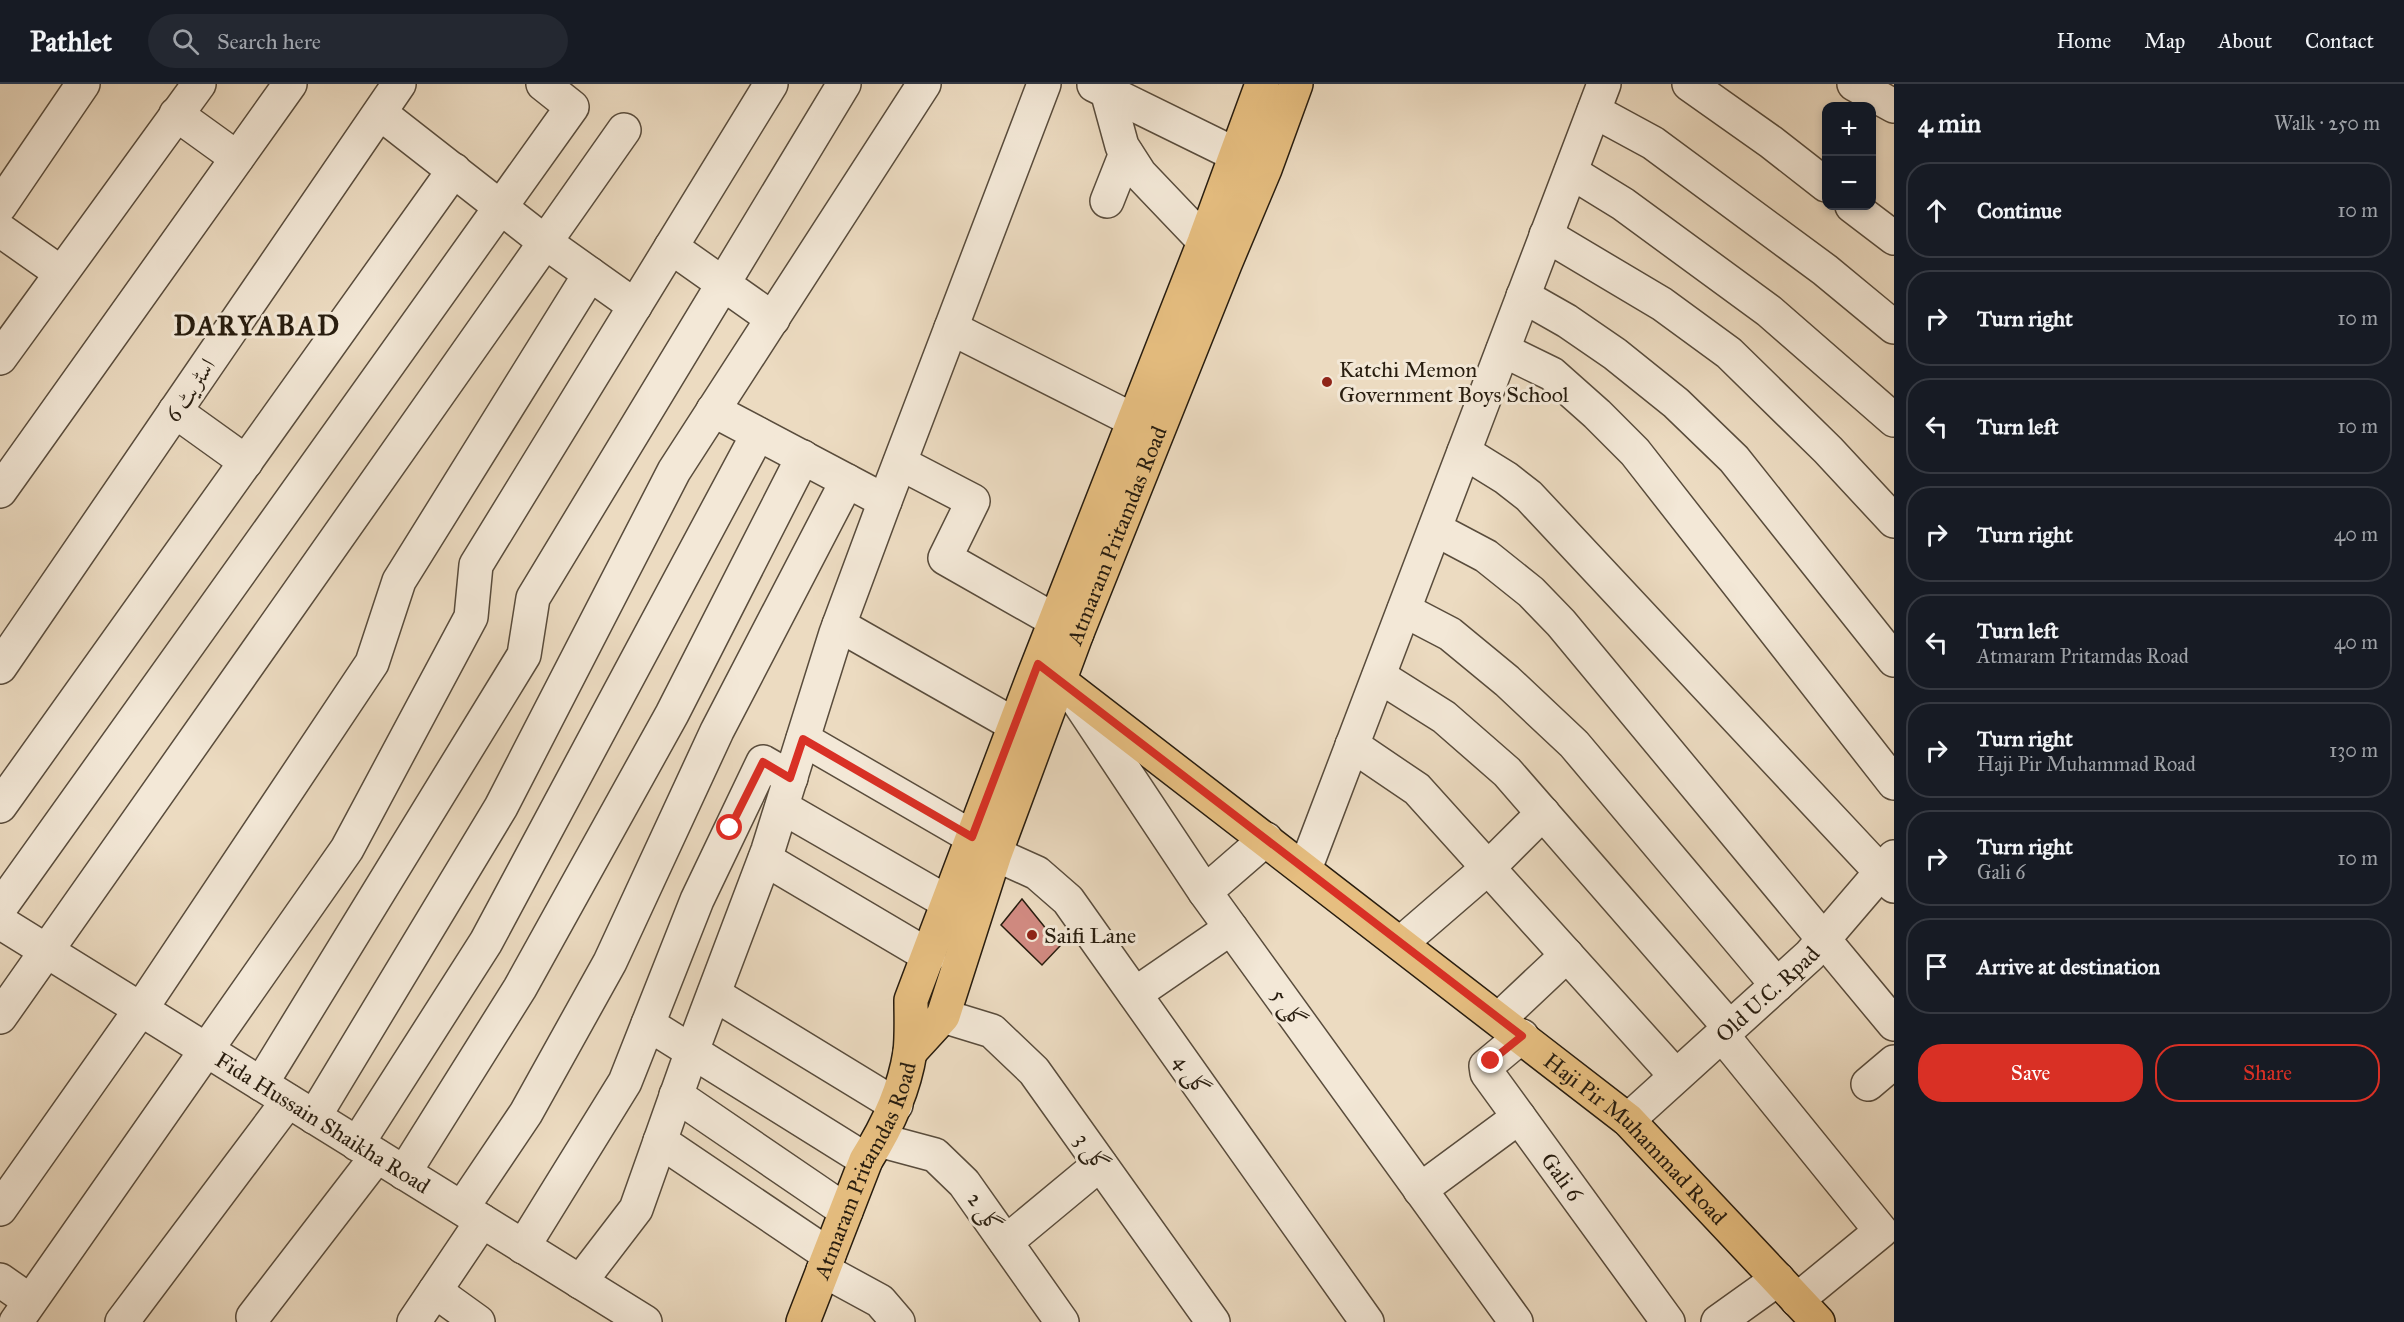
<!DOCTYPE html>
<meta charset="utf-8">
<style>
body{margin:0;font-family:"IM FELL Great Primer",Amiri,serif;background:#242831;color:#f1f3f6}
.controls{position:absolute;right:18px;top:18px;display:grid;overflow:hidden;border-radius:12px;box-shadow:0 3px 9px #0003}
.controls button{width:54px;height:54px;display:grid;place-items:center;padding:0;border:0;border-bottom:2px solid #363941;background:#171b24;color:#f1f3f6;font:30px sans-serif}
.stop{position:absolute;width:18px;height:18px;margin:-14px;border:4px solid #d93025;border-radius:50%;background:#fff}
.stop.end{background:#d93025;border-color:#fff;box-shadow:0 2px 6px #0008}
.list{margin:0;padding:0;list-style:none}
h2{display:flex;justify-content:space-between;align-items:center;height:78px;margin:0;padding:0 24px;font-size:26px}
h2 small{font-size:20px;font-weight:400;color:#9ea1a6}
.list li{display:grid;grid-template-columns:39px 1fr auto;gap:18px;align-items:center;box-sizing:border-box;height:96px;margin:0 12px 12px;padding:0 12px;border:2px solid #363941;border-radius:24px}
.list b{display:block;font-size:22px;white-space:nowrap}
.list p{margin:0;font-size:20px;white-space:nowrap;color:#9ea1a6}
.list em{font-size:20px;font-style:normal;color:#9ea1a6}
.actions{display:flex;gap:12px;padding:18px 24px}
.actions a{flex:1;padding:14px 0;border:2px solid #d93025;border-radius:24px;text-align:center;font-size:21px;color:#d93025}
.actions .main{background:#d93025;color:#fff}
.icon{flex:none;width:33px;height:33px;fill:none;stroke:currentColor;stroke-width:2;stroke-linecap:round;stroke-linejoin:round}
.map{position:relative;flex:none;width:1894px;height:1238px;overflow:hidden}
header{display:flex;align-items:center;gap:36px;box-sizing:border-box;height:84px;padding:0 30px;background:#171b24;border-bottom:2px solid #363941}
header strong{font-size:28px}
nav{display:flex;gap:33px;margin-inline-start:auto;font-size:21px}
.search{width:420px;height:54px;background:#242831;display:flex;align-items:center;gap:15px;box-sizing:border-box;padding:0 21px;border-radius:33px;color:#9ea1a6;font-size:22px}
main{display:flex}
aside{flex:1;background:#171b24}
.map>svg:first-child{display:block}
.building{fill:#d18a81;stroke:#281d0f;stroke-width:1.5}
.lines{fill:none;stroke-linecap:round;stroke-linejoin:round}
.minor-casing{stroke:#594c3c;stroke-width:36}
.major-casing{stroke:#281d0f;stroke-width:36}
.minor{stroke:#f3e8d7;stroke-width:33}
.major{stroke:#e6be80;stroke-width:33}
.route{stroke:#d93025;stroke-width:8}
.poi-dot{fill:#8f2418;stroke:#f3e8d7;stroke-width:2}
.labels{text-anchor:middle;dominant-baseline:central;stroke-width:6;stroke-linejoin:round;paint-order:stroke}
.poi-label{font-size:22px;fill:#281d0f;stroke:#f3e8d7;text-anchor:start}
.street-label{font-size:22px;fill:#281d0f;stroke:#f3e8d7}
.district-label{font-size:28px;font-weight:bold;letter-spacing:1.5px;fill:#281d0f;stroke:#f3e8d7}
</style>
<header>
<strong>Pathlet</strong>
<div class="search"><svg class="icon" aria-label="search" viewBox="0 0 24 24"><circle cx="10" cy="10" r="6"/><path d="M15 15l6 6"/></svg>Search here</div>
<nav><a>Home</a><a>Map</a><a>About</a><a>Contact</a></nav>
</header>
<main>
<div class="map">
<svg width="1894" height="1238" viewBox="0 0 1894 1238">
<rect width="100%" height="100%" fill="#ecdbc1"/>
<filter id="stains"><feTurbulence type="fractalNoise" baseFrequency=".00333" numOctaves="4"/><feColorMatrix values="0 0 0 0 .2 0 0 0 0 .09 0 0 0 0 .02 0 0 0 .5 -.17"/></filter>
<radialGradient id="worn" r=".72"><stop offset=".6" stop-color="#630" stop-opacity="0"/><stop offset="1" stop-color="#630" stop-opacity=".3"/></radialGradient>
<path class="building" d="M1022,815L1060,862L1042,881L1001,841Z"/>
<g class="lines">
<g class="minor-casing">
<g id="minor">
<path d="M1105,0L1122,62L1140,90L1222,176"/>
<path d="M1689,0L1771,58L1826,101"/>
<path d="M1854,0L1894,22"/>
<path d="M1094,1L1261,83"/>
<path d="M1594,27L1653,59L1825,186L1894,243"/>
<path d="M380,29L545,158L635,222"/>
<path d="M176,30L237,74"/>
<path d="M1571,88L1623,120L1769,227L1894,336"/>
<path d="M1107,117L1126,69"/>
<path d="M0,122L83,0"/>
<path d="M1852,122L1894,154"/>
<path d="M0,146L61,189"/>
<path d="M1546,151L1662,220L1729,269L1828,366L1894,437"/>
<path d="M671,163L773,235"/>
<path d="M1523,212L1567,237L1615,270L1676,319L1734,375L1894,576"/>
<path d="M951,244L1157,348"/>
<path d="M1503,266L1552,290L1597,330L1635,368L1894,699"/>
<path d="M0,274L199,0"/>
<path d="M713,326L885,417L1044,0"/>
<path d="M175,327L246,378"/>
<path d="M1464,368L1506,394L1529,412L1894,802"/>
<path d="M900,379L973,417L945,474L1077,549"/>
<path d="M0,407L290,0"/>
<path d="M1435,445L1486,472L1531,508L1561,539L1894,940"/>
<path d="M1404,526L1450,550L1507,597L1574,660L1777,901"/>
<path d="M839,541L1015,641"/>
<path d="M0,583L399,0"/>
<path d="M1379,592L1444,633L1507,688L1730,944"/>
<path d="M1074,611L1205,808L1516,1238"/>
<path d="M803,655L972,753"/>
<path d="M1352,661L1417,705L1676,992"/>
<path d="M0,722L454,86"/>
<path d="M782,723L947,818"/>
<path d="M995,770L1037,789L1068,816L1367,1238"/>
<path d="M765,775L929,872"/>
<path d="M1305,785L1604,0"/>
<path d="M1205,808L1266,755"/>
<path d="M0,824L572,23L543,0"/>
<path id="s1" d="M0,838L645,1238"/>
<path d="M1401,859L1489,783L1543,729"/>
<path d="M714,910L896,1021"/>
<path d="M1135,910L1231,844"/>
<path d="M943,932L992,947L1034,987L1213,1238"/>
<path d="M0,933L624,46"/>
<path d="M1499,935L1567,871"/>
<path d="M648,940L866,1076"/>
<path d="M1722,951L1881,1147L1797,1216"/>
<path id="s2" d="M1522,952L1486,982L1487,989L1668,1238"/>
<path d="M261,1000L524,571L533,514L844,0"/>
<path d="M1868,1000L1894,978"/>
<path d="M676,1011L846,1127"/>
<path d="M314,1033L501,723L674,387L924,0"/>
<path id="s3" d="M1628,1036L1810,871L1894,773"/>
<path d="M879,1056L935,1071L964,1099L1062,1238"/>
<path d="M660,1057L829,1171"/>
<path d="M357,1060L486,858L758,350"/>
<path d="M404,1089L520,904L672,630L803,373"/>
<path d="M1420,1106L1519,1033"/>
<path d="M462,1124L526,1029L610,878L717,647L847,397"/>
<path d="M0,1125L141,925L372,579L399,497L590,190"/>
<path d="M1006,1158L1100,1080"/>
<path d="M523,1163L625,998L697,816L763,678L791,694"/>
<path d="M823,1186L880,1217L898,1238"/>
<path d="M0,1196L30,1217"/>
<path d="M580,1198L636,1125L692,967L768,766L836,549L885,417"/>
<path d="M435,1207L478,1238"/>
<path d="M253,1233L377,1072"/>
<path d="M16,1238L347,765L471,533L476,481L771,0"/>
<path d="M122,1238L288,1017"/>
<path d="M414,1238L482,1137"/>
<path d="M1718,1238L1778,1195"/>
</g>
</g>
<g class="major-casing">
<g id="major">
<path id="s4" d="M1044,585L1628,1036L1818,1238"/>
<path id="s5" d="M910,968L943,932L995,770L1077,549L1225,180L1265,85L1296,0"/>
<path id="s6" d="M803,1238L866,1076C887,1043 904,1007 910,968C912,951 911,933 911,916L1032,596L1204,158L1262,0"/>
</g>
</g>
<use href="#minor" class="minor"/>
<use href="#major" class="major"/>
</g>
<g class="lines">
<path class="route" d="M730,744L763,678L790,694L803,655L972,753L1038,580L1522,952L1491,977"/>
</g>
<g class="poi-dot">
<circle cx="1327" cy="298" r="6"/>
<circle cx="1032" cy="851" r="6"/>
</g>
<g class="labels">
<g class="poi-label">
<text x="1339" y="285">Katchi Memon<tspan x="1339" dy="25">Government Boys School</tspan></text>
<text x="1044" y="851">Saifi Lane</text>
</g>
<g class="street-label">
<text transform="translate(190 306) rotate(-56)">اسٹریٹ 6</text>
<text stroke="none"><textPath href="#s5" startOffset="560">Atmaram Pritamdas Road</textPath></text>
<text stroke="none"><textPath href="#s3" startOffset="188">Old U.C. Rpad</textPath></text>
<text transform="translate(1289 924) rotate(54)">گلی 5</text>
<text transform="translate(1192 991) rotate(55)">گلی 4</text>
<text stroke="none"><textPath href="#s1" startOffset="380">Fida Hussain Shaikha Road</textPath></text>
<text stroke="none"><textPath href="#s4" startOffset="756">Haji Pir Muhammad Road</textPath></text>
<text transform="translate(1092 1068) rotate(54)">گلی 3</text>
<text stroke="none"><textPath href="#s6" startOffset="164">Atmaram Pritamdas Road</textPath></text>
<text stroke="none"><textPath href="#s2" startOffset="182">Gali 6</textPath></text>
<text transform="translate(985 1128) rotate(55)">گلی 2</text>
</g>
<g class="district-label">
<text x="257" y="241">DARYABAD</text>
</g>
</g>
<rect width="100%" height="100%" filter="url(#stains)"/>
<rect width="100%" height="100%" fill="url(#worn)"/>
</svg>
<div class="controls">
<button>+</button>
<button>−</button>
</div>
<div class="stop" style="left:730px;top:744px"></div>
<div class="stop end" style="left:1491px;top:977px"></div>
</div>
<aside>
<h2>4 min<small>Walk · 250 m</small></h2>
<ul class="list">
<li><svg class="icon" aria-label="ahead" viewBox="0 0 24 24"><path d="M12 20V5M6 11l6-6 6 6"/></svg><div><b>Continue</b></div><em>10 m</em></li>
<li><svg class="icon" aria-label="right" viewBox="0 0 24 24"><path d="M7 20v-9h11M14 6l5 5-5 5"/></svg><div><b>Turn right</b></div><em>10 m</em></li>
<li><svg class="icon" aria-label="left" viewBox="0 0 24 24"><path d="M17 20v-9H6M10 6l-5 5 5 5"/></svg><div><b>Turn left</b></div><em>10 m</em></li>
<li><svg class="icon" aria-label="right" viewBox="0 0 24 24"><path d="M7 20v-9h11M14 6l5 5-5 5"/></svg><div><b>Turn right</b></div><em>40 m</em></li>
<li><svg class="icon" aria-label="left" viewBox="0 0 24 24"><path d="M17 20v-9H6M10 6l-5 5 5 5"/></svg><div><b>Turn left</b><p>Atmaram Pritamdas Road</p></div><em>40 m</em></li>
<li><svg class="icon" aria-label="right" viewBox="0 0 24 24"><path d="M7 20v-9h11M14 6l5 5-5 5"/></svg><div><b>Turn right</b><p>Haji Pir Muhammad Road</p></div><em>130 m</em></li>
<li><svg class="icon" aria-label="right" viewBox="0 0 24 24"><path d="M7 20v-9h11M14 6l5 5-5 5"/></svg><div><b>Turn right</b><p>Gali 6</p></div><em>10 m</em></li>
<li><svg class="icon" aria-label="arrive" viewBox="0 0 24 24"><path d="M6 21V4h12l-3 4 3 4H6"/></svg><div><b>Arrive at destination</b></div></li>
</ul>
<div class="actions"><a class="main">Save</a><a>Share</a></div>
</aside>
</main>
